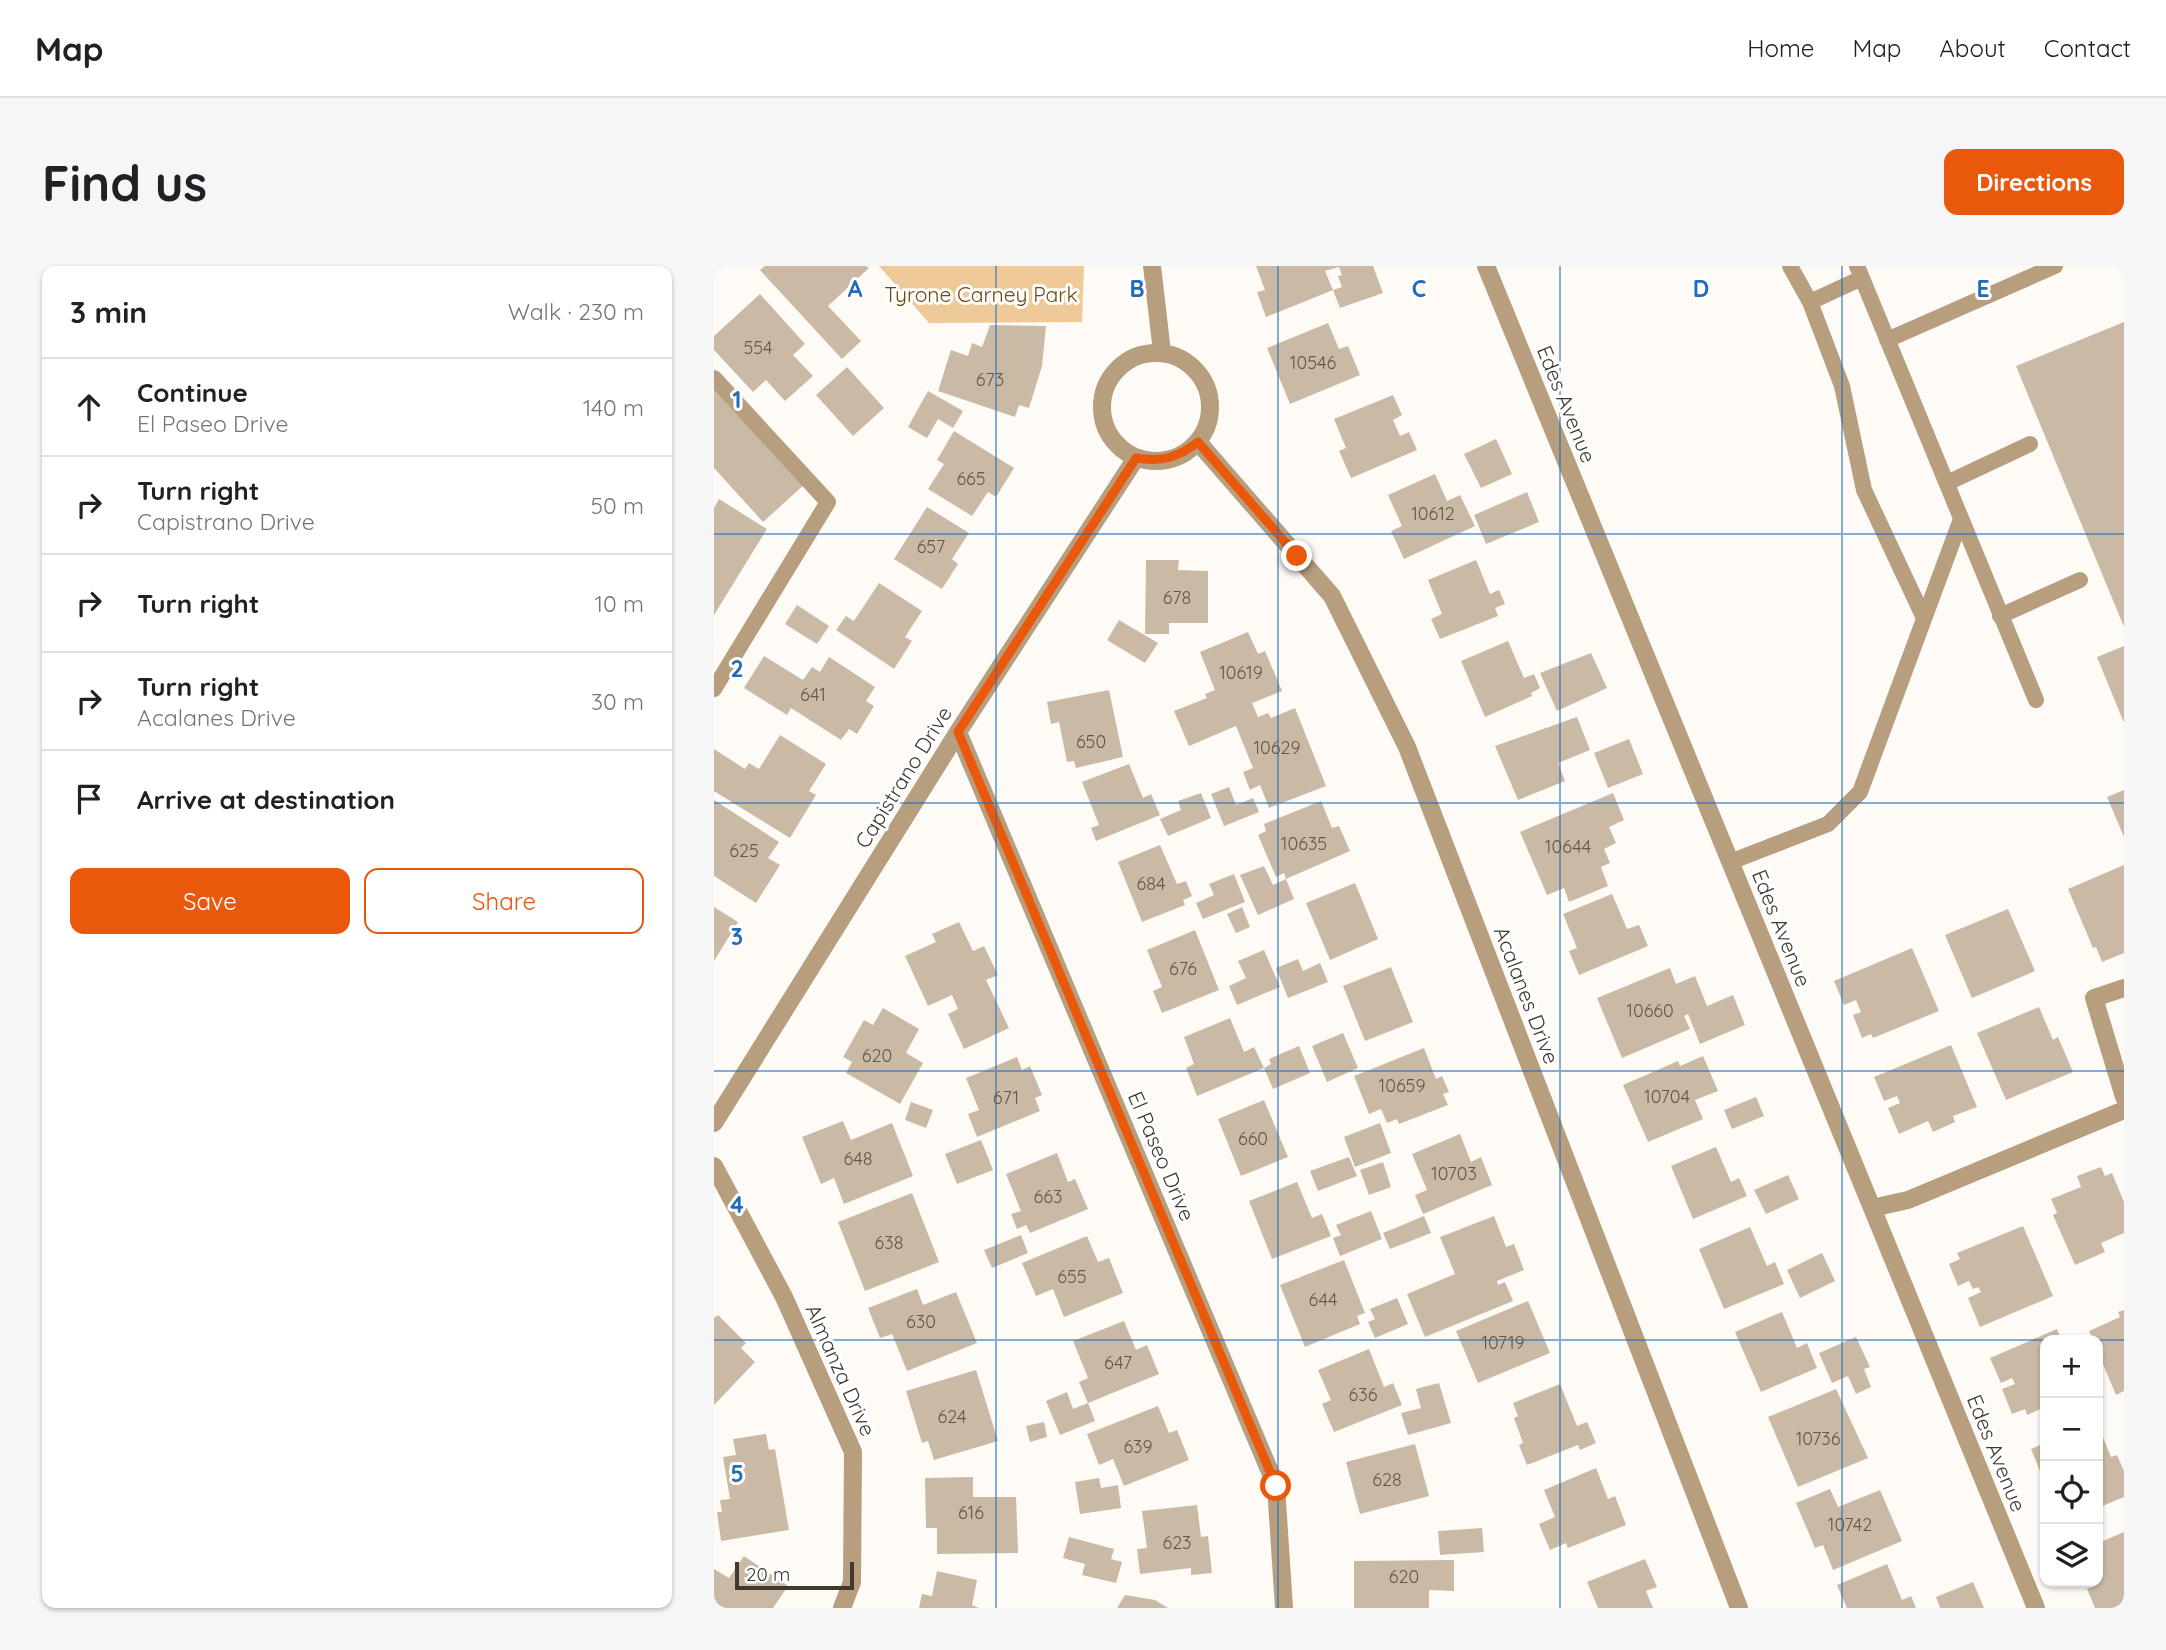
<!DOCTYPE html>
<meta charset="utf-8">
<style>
body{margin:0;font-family:Quicksand,sans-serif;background:#f6f6f6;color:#202124}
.controls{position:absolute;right:21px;bottom:21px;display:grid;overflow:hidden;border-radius:14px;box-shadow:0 2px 5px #0004}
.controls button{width:63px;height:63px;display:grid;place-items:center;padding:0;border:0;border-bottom:2px solid #e0e0e0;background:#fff;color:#202124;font:35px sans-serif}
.scale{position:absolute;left:21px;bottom:18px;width:119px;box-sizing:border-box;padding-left:7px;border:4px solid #3f3930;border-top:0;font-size:19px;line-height:24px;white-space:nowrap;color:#3f3930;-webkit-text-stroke:5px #fff;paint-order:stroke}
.stop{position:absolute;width:21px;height:21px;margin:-16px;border:5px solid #ea580c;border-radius:50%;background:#fff}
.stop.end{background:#ea580c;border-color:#fff;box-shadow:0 2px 7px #0008}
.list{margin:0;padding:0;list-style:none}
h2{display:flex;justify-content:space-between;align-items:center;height:91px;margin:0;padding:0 28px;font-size:30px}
h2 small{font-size:23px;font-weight:400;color:#757577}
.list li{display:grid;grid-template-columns:46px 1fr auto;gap:21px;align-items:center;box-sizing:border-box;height:98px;padding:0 28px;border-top:2px solid #e0e0e0}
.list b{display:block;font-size:26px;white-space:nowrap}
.list p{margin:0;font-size:23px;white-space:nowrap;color:#757577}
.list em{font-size:23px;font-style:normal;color:#757577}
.actions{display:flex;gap:14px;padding:21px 28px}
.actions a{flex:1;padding:16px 0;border:2px solid #ea580c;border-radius:14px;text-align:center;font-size:24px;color:#ea580c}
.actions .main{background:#ea580c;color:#fff}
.icon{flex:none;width:38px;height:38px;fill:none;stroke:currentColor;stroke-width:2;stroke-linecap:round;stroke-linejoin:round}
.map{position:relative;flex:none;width:1410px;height:1342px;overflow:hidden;border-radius:14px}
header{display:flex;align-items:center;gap:42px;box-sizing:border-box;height:98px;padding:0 35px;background:#fff;border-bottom:2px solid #e0e0e0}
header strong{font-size:33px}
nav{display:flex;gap:38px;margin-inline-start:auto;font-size:24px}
.intro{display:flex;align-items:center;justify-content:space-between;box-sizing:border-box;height:168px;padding:0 42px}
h1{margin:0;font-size:49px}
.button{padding:18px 32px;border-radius:14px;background:#ea580c;color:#fff;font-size:24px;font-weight:700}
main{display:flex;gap:42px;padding:0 42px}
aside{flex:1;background:#fff;border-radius:14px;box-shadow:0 2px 5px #0004}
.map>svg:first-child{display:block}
.green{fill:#efc997}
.building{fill:#cabaa5}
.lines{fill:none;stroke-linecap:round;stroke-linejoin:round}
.lane{stroke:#b69e7f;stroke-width:16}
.street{stroke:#b69e7f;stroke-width:18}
.route{stroke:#ea580c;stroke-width:9}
.grid{fill:none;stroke:#206bba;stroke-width:2;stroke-opacity:0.55}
.labels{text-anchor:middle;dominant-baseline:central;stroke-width:6;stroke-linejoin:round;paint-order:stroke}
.number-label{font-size:18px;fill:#62594d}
.park-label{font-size:21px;fill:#6f4a0d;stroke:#fff}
.street-label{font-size:21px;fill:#3f3930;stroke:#fff}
.grid-label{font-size:23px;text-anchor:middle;font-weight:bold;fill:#206bba;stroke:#fff;stroke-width:6;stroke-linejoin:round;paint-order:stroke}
</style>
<header>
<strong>Map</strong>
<nav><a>Home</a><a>Map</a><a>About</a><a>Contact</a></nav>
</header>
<div class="intro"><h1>Find us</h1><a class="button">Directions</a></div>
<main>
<aside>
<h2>3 min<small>Walk · 230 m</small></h2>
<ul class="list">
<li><svg class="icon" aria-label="ahead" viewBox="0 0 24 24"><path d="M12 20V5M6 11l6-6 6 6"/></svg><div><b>Continue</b><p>El Paseo Drive</p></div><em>140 m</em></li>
<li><svg class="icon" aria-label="right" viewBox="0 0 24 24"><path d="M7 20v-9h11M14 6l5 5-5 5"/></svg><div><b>Turn right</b><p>Capistrano Drive</p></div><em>50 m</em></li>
<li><svg class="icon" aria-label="right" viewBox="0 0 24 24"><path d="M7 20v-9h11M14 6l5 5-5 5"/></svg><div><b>Turn right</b></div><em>10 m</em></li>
<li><svg class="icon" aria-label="right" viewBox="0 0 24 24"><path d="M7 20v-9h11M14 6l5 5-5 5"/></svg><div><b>Turn right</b><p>Acalanes Drive</p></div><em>30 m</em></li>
<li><svg class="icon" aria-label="arrive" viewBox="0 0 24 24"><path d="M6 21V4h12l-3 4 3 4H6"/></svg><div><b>Arrive at destination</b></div></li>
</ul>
<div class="actions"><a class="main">Save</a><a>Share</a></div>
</aside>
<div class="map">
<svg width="1410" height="1342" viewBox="0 0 1410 1342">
<rect width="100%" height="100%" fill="#fefbf7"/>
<path class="green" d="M165,0H370L368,56L215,57Z"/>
<path class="building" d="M51,0H152L155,2L114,40L147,75L128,93L46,4Z
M542,0H659L669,27L626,42L619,24L628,21L624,10L628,9L625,1L611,5L619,24L552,51L543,26L551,24Z
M46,28L91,78L79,89L99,110L71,135L52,114L39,126L0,84V70Z
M1410,56V361L1302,100Z
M614,57L625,83L634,80L646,109L576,138L553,82Z
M276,59L332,60L328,100L315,142L305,139L301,151L224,125L237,84L254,90L258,77L268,81Z
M133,101L170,142L139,170L102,129Z
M0,120L91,218L49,256L0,202Z
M214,125L249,145L239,162L224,153L213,172L194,161Z
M679,129L688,149L679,154L686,170L695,166L703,184L637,212L625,185L632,182L620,153Z
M240,165L300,202L282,231L274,226L258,250L214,223L230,198L223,194Z
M782,173L798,208L767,222L750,188Z
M721,208L733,235L746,229L761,260L690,293L677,265L688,260L674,229Z
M813,226L825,256L772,278L760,249Z
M5,233L53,263L0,349V242Z
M213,241L255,267L238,293L244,298L228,323L180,293Z
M432,294H465L464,304L494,305V357H455V368H431Z
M762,294L776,328L785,324L791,338L781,342L784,350L726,373L717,353L728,348L714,314Z
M165,317L208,345L191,371L198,375L180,403L122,364L132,350L140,355Z
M83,339L115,360L103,378L71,358Z
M405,354L444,377L431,397L393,374Z
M534,366L544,388L551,385L568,425L538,437L544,451L554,447L557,452L581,442L612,520L555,542L546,519L536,524L529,506L539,502L522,460L475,480L460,445L493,432L491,428L501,424L486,386Z
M794,375L810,412L820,408L826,422L817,427L818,430L771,451L747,395Z
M1410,380V457L1383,391Z
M877,387L893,422L843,445L826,407Z
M50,390L89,414L98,401L106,406L115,391L161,421L152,435L160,440L143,468L135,463L127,474L77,442L73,449L30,422Z
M395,424L409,491L362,502L360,495L353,496L345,456L337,458L333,436Z
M863,451L876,484L844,497L851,515L804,534L781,480Z
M66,469L112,498L95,525L102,529L76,572L0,525V483L31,503L35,497L45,503Z
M915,473L929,508L894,522L880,487Z
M415,498L429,532L437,528L446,549L382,575L377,562L385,559L368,516Z
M515,521L522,539L539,532L545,546L510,560L497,528Z
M1410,524V571L1393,531Z
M487,527L497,552L454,570L446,553L467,544L464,535Z
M899,527L910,554L895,561L902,577L890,583L896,597L887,601L894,620L855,636L850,622L833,629L806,566Z
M0,534L65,576L54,592L66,599L42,637L0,610Z
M607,535L618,562L625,560L636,585L572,613L580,633L544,649L526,609L550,600L559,619L572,613L570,607L562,611L544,569L552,565L550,558Z
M446,579L463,618L472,615L478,630L469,634L471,639L428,656L404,596Z
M1410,599V687L1388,696L1382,681L1379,682L1354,623Z
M520,608L531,636L489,653L482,637L500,629L495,618Z
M641,617L664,673L616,694L592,637Z
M898,628L913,663L925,659L934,680L865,709L855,685L863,682L849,648Z
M0,641L24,656L0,695Z
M528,641L536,661L522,667L513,648Z
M1294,643L1321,705L1258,732L1231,669Z
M245,656L259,685L270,680L284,709L272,714L295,762L250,783L234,748L244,743L238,729L214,740L191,690L222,676L218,668Z
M481,664L505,724L448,747L439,725L448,721L433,684Z
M1198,682L1225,745L1159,772L1157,768L1148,772L1139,749L1147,746L1142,734L1130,739L1120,715Z
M550,684L566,721L523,739L515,720L532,712L524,695Z
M584,693L589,705L606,697L614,716L574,732L562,702Z
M677,701L699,756L651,775L629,720Z
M956,702L962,718L981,710L993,740L1019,729L1031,759L986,778L974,748L970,750L976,763L908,792L883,732Z
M1325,741L1339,774L1344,771L1359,806L1292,834L1263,767Z
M169,742L205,763L192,787L209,797L186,838L132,807L138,796L129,791L150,754L159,759Z
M516,752L530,786L540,781L550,802L483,830L472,802L480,798L470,771Z
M629,767L644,802L613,816L598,780Z
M1237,779L1263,841L1239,850L1241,856L1219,866L1214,855L1185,868L1174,842L1186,837L1183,830L1170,835L1160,811Z
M585,780L596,807L559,823L550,802L557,798L555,793Z
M710,782L722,813L728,810L735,826L729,828L734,839L685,858L683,853L673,857L667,843L655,848L640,810Z
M989,790L1004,825L981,834L989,853L934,876L909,819L964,795L966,800Z
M303,791L308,804L316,800L328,829L321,832L326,845L263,871L254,848L265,844L252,812Z
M1042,831L1050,850L1018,863L1010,844Z
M550,834L574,891L527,910L504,853Z
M197,836L219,844L212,862L191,854Z
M129,855L137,874L178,857L199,910L130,938L120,912L107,918L88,871Z
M666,857L677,887L641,901L630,871Z
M746,868L757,896L767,891L778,919L709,948L701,929L713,924L698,888Z
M267,874L279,904L243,918L231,888Z
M1002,881L1017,916L1025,912L1033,930L979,953L957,900Z
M343,887L354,916L361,913L374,943L316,967L312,959L303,963L297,948L307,945L292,908Z
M635,891L643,910L604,925L596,905Z
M669,896L677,921L655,929L646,904Z
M1387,901L1391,910L1398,907L1410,936V967L1387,977L1391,986L1361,999L1339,949L1343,947L1337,933L1367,921L1363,910Z
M1074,909L1085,933L1052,948L1040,924Z
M583,916L598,952L608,948L617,970L558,993L535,935Z
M198,927L225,996L151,1025L124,956Z
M657,945L668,973L626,990L619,972L627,969L622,959Z
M710,950L717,967L676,983L669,967Z
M780,950L792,981L800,978L810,1004L783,1015L784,1019L791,1016L799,1035L711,1071L693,1028L741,1008L726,971Z
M1309,960L1339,1030L1266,1061L1254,1032L1267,1026L1264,1021L1259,1023L1255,1015L1244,1020L1235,998L1246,993L1243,987Z
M1036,961L1053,1000L1061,996L1070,1018L1010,1043L985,983Z
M307,969L314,987L278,1002L270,984Z
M373,970L384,996L395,992L409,1027L350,1051L339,1023L322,1030L308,997Z
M1108,987L1121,1015L1086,1032L1073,1004Z
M630,994L651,1047L643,1050L646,1058L591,1081L566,1019Z
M203,1023L209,1039L242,1026L263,1077L193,1105L178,1068L166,1072L154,1042Z
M683,1032L694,1058L661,1072L654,1056L661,1053L656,1043Z
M814,1035L836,1087L764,1117L742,1065Z
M1410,1044V1125L1402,1129L1384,1086V1074H1379L1375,1065L1406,1051L1404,1046Z
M1068,1046L1083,1082L1093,1077L1103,1102L1047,1126L1021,1066Z
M4,1049L32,1077L27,1082L41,1096L0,1139V1052Z
M410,1055L422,1084L433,1079L445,1108L374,1137L365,1116L374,1112L359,1075Z
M1343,1063L1348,1074H1331V1141L1313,1149L1311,1143L1298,1148L1288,1123L1301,1118L1298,1112L1287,1117L1276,1092Z
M1142,1071L1156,1101L1150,1103L1157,1121L1142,1128L1134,1110L1118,1117L1105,1087Z
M655,1083L670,1121L679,1117L688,1139L620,1166L608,1138L617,1134L604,1104Z
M262,1104L284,1175L220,1194L214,1175L208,1177L192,1125Z
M725,1117L737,1157L694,1169L687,1147L707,1142L702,1123Z
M846,1118L863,1160L873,1156L882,1177L866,1184L864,1179L813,1199L805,1179L809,1177L800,1152L804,1150L799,1137Z
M1122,1123L1154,1192L1084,1221L1054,1151Z
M353,1126L359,1143L374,1137L381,1155L346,1169L332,1135Z
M444,1140L455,1167L463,1164L475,1194L410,1220L399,1193L385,1199L373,1168Z
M330,1156L333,1171L316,1176L312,1160Z
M1384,1159L1397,1191L1403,1189L1410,1205V1231L1384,1242Z
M52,1168L55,1184L61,1183L75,1264L7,1275L3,1246H8L6,1234L16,1233L9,1191L22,1189L19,1173Z
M1331,1177V1217L1317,1183Z
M701,1178L715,1230L646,1248L632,1196Z
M882,1202L894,1233L901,1230L912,1259L854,1282L852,1277L836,1284L825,1258L841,1251L830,1224Z
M259,1211V1231H302L304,1287L223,1288V1262H212L211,1212Z
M385,1212L387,1222L404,1219L407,1242L366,1248L361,1216Z
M1116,1223L1124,1241L1166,1224L1188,1275L1119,1304L1109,1279L1101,1282L1082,1237Z
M483,1239L487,1271L494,1270L498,1307L477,1309V1302L426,1308L423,1283L433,1282L428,1245Z
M768,1262L770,1286L726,1289L724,1265Z
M1410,1266V1338L1400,1342H1381L1373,1323L1380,1320L1378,1316H1384V1277Z
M355,1271L400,1283L397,1293L408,1296L402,1317L368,1309L371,1298L349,1292Z
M30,1290L74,1320L59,1342H0V1303L15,1312Z
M931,1293L943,1321L932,1325L939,1342H884L873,1316Z
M740,1294V1325L715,1324V1342H640V1295Z
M1173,1298L1188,1334L1197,1330L1202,1342H1133L1123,1319Z
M223,1305L263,1314L258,1339L265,1342H205L208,1328L218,1330Z
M1259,1316L1270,1342H1226L1222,1331Z
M411,1329L441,1334L454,1342H403Z"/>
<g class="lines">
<path class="lane" d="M1076,0L1096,36L1128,120L1150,224L1210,352
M1143,0L1322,434
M1096,36L1148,12
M1173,74L1341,0
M0,112L114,236L0,423
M1233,217L1316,178
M1286,350L1366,314
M1016,596L1114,558L1146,526L1247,253"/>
<path class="street" d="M438,0L448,86
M772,0L1322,1342
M388 141a54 54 0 1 1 108 0a54 54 0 1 1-108 0Z
M484,176L618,330L693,481L1025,1342
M244,466L562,1220L570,1342
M1410,722L1380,732L1410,831
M0,857L244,466L422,192
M0,900L70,1031L139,1186L138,1316L128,1342
M1158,942L1194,934L1410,844"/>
</g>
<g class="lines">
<path class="route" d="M562,1220L244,466L422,192C448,196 463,192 484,176L583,290"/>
</g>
<path class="grid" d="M282,0V1342M564,0V1342M846,0V1342M1128,0V1342M0,268H1410M0,537H1410M0,805H1410M0,1074H1410"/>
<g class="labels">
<g class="number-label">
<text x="44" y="81">554</text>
<text x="599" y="96">10546</text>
<text x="276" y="113">673</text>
<text x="257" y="212">665</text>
<text x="719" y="247">10612</text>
<text x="217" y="280">657</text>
<text x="463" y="331">678</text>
<text x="527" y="406">10619</text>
<text x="99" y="428">641</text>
<text x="377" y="475">650</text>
<text x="563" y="481">10629</text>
<text x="590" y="577">10635</text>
<text x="854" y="580">10644</text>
<text x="30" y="584">625</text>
<text x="437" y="617">684</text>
<text x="469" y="702">676</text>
<text x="936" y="744">10660</text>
<text x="163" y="789">620</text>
<text x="688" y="819">10659</text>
<text x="953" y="830">10704</text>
<text x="292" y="831">671</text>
<text x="539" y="872">660</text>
<text x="144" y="892">648</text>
<text x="740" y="907">10703</text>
<text x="334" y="930">663</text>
<text x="175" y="976">638</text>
<text x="358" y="1010">655</text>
<text x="609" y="1033">644</text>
<text x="207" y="1055">630</text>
<text x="789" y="1076">10719</text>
<text x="404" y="1096">647</text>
<text x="649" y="1128">636</text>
<text x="238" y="1150">624</text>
<text x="1104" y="1172">10736</text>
<text x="424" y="1180">639</text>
<text x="673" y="1213">628</text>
<text x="257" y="1246">616</text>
<text x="1136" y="1258">10742</text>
<text x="463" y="1276">623</text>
<text x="690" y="1310">620</text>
</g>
<g class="park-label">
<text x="267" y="28">Tyrone Carney Park</text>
</g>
<g class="street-label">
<text transform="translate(853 138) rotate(68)">Edes Avenue</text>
<text transform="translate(189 511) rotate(-58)">Capistrano Drive</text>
<text transform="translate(1068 662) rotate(68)">Edes Avenue</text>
<text transform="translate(813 729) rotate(69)">Acalanes Drive</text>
<text transform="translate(448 890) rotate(67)">El Paseo Drive</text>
<text transform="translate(127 1104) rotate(66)">Almanza Drive</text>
<text transform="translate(1283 1187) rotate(68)">Edes Avenue</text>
</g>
</g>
<g class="grid-label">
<text x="141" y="31">A</text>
<text x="423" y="31">B</text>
<text x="705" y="31">C</text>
<text x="987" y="31">D</text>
<text x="1269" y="31">E</text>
<text x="23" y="142">1</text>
<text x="23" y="411">2</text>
<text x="23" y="679">3</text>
<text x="23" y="947">4</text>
<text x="23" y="1216">5</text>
</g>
</svg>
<div class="controls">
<button>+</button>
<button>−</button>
<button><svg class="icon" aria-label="locate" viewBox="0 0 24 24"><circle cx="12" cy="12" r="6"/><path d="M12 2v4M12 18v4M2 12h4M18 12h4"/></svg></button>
<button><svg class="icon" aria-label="layers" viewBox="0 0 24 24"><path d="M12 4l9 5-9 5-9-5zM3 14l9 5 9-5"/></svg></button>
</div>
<div class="scale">20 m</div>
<div class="stop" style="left:562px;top:1220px"></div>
<div class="stop end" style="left:583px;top:290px"></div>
</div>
</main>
